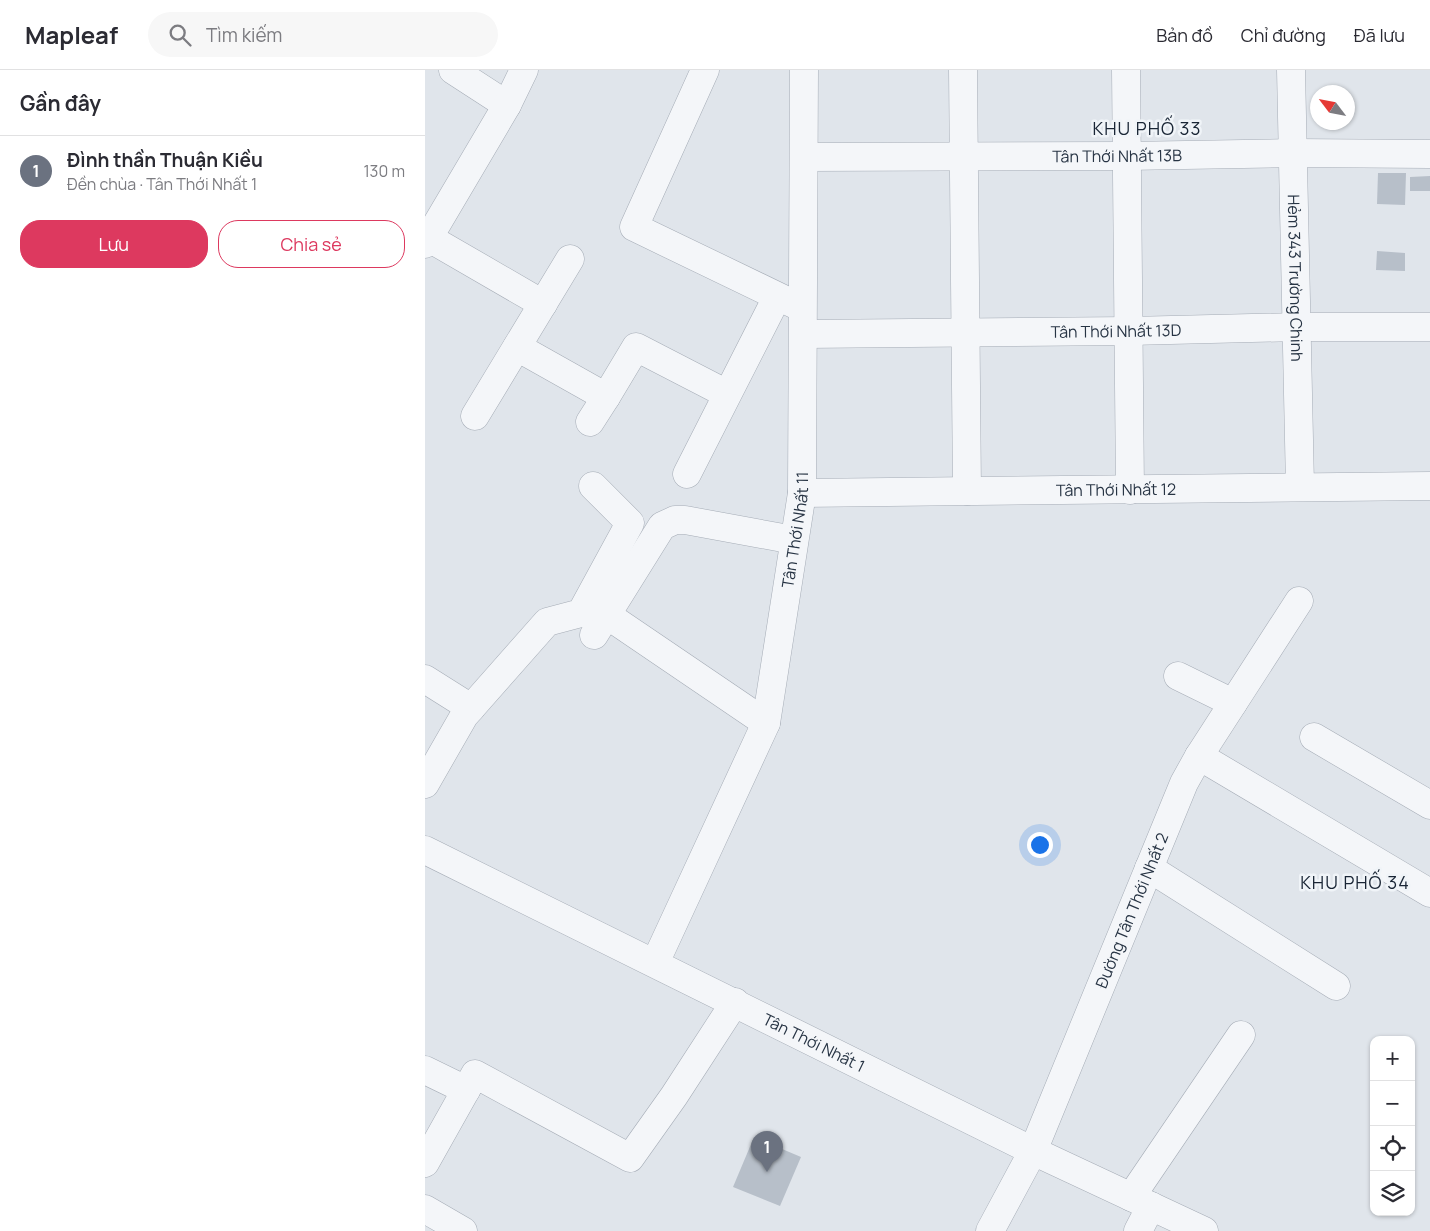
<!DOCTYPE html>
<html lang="vi">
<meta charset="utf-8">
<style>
body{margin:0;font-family:Manrope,sans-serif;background:#f7f7f7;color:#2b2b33}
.controls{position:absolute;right:15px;bottom:15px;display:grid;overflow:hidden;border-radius:10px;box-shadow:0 1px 4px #0004}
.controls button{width:45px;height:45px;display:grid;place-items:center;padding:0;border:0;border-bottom:1px solid #e1e1e2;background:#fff;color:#2b2b33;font:25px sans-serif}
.compass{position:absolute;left:885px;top:15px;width:45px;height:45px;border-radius:50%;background:#fff;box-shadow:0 1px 4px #0004;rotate:302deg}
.you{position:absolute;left:614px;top:774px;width:18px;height:18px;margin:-12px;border:4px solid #fff;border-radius:50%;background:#1a73e8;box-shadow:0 0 0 8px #1a73e833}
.badge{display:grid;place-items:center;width:32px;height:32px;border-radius:50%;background:#dd395f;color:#fff;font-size:16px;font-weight:700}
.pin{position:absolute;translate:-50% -41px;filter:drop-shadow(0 1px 2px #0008)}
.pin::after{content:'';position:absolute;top:26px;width:18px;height:15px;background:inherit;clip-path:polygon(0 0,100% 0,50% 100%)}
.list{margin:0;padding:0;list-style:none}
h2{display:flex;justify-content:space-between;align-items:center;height:65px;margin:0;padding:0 20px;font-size:21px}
h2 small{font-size:16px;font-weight:400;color:#7c7c81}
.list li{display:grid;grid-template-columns:32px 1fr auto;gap:15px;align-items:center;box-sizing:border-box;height:70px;padding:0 20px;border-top:1px solid #e1e1e2}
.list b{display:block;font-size:19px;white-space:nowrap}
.list p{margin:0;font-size:16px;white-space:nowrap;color:#7c7c81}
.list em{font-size:16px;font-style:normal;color:#7c7c81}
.actions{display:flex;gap:10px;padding:15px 20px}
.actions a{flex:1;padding:11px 0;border:1px solid #dd395f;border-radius:20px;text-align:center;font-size:18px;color:#dd395f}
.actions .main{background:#dd395f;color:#fff}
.icon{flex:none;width:28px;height:28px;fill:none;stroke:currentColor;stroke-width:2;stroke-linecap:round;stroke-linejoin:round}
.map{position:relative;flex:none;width:1005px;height:1161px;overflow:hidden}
header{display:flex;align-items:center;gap:30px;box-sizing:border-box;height:70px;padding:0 25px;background:#fff;border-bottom:1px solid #e1e1e2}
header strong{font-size:24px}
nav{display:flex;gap:28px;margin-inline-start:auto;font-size:18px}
.search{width:350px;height:45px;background:#f7f7f7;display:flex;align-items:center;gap:12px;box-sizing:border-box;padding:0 18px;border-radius:28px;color:#7c7c81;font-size:19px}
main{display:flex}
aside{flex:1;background:#fff}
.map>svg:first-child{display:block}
.building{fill:#b7bfc9}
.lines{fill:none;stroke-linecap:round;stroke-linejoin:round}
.minor-casing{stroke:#a5acb6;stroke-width:29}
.minor{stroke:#f4f6f9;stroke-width:28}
.labels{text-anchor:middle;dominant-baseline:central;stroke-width:5;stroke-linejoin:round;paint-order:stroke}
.street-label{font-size:16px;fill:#273444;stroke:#f0f4f8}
.neighbourhood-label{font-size:18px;letter-spacing:1px;fill:#192535;stroke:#f0f4f8}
</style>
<header>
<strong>Mapleaf</strong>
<div class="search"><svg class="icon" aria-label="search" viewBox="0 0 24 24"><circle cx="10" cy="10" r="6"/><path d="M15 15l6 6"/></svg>Tìm kiếm</div>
<nav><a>Bản đồ</a><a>Chỉ đường</a><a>Đã lưu</a></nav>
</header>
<main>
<aside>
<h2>Gần đây<small></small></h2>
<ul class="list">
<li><span class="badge" style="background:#6b7280">1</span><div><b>Đình thần Thuận Kiều</b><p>Đền chùa · Tân Thới Nhất 1</p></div><em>130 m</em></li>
</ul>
<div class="actions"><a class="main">Lưu</a><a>Chia sẻ</a></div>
</aside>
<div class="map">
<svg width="1005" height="1161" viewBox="0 0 1005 1161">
<rect width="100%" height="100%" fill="#e0e5eb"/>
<path class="building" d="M953,103H981L980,135L952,134Z
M1005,106V121H985V107Z
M952,181L980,183V201L951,200Z
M329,1067L376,1087L355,1136L308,1117Z"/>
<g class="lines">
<g class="minor-casing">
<g id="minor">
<path d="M28,0L82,35"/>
<path d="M280,0L209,157L377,238"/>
<path d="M538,0L542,421"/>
<path d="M701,0L705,420"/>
<path id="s1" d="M866,0L875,416"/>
<path id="s2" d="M380,87L702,86L868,83L1005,84"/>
<path d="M4,168L118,234"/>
<path d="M0,174L82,35L99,0"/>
<path id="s3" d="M379,264L705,261L873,257H1005"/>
<path d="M92,277L181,327L211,277L302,324"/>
<path d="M50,346L145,189"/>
<path d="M165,352L181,327"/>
<path d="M262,404L352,227"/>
<path id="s4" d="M377,423L1005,416"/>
<path d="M182,545L341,653"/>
<path d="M169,565L237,456L250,450H260L369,470"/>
<path d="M753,606L808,633"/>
<path d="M0,609L46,638"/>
<path d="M889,667L1005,735"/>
<path d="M774,686L1005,823"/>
<path d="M0,714L39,646L122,552L156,543L205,453L168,416"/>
<path id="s5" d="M0,780L608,1081L779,1161"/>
<path d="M724,798L911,916"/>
<path id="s6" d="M230,893L341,653L377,423L379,0"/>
<path d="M0,1000L41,1020"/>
<path d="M0,1093L50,1004L205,1088L249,1026L310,932"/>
<path d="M706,1127L816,965"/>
<path d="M0,1139L38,1161"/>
<path id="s7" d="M565,1161L608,1081L759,713L774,686L874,531"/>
<path d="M713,1161L726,1136"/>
</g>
</g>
<use href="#minor" class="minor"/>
</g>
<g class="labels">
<g class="street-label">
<text stroke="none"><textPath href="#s2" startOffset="312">Tân Thới Nhất 13B</textPath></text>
<text stroke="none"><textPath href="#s1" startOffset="208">Hẻm 343 Trường Chinh</textPath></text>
<text stroke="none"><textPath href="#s3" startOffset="312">Tân Thới Nhất 13D</textPath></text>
<text stroke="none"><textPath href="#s4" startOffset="314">Tân Thới Nhất 12</textPath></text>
<text stroke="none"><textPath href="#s6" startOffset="460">Tân Thới Nhất 11</textPath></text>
<text stroke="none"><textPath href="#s7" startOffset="351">Đường Tân Thới Nhất 2</textPath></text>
<text stroke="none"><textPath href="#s5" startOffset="434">Tân Thới Nhất 1</textPath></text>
</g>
<g class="neighbourhood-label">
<text x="722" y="58">KHU PHỐ 33</text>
<text x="930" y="812">KHU PHỐ 34</text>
</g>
</g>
</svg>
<div class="controls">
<button>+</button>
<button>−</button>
<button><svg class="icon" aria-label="locate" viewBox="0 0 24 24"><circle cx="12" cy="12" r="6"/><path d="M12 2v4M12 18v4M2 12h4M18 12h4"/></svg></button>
<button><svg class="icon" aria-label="layers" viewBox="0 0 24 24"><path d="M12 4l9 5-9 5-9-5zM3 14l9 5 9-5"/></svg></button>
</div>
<svg class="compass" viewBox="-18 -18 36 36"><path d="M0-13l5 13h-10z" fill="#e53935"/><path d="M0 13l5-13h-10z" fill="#7c7c81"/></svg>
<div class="you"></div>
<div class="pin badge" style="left:342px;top:1102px;background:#6b7280">1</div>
</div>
</main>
